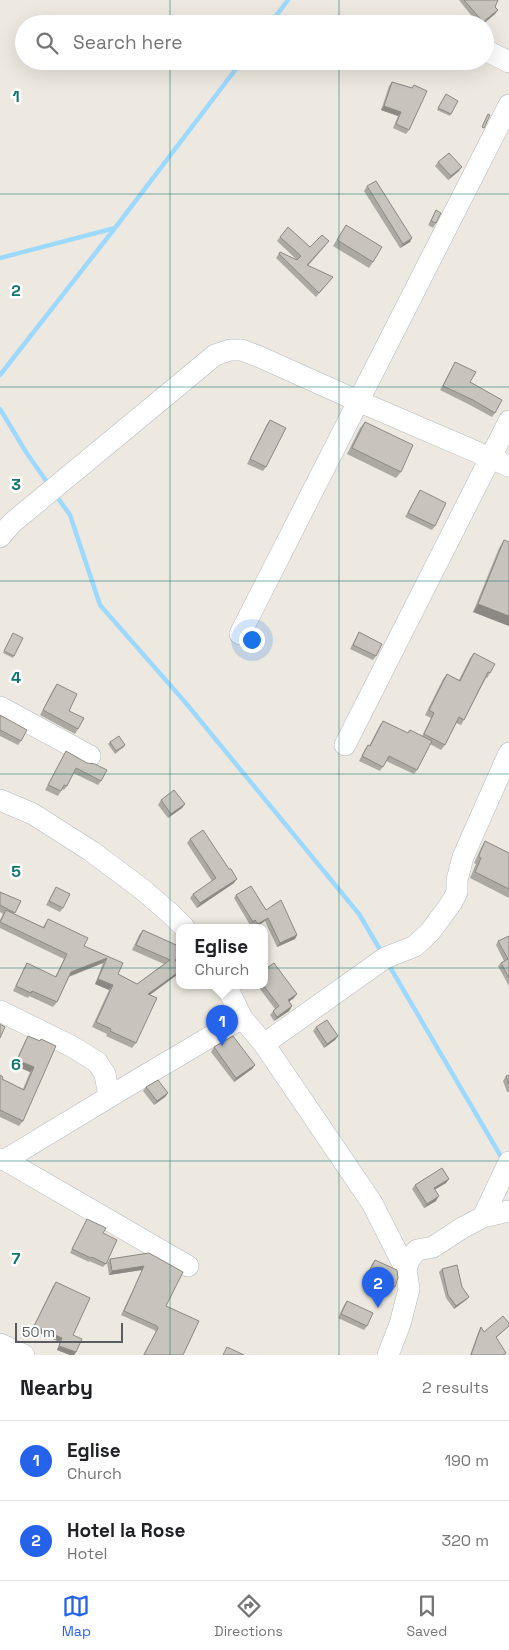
<!DOCTYPE html>
<style>
body{margin:0;font-family:"Space Grotesk",sans-serif;background:#f6f6f6;color:#202124}
.scale{position:absolute;left:15px;bottom:12px;width:108px;box-sizing:border-box;padding-left:5px;border:2px solid #595d62;border-top:0;font-size:14px;line-height:18px;white-space:nowrap;color:#595d62;-webkit-text-stroke:4px #fff;paint-order:stroke}
.you{position:absolute;left:251px;top:639px;width:18px;height:18px;margin:-12px;border:4px solid #fff;border-radius:50%;background:#1a73e8;box-shadow:0 0 0 8px #1a73e833}
.badge{display:grid;place-items:center;width:32px;height:32px;border-radius:50%;background:#2563eb;color:#fff;font-size:16px;font-weight:700}
.pin{position:absolute;translate:-50% -41px;filter:drop-shadow(0 1px 2px #0008)}
.pin::after{content:'';position:absolute;top:26px;width:18px;height:15px;background:inherit;clip-path:polygon(0 0,100% 0,50% 100%)}
.popup{position:absolute;left:176px;top:924px;width:92px;height:65px;box-sizing:border-box;display:grid;place-content:center;border-radius:10px;background:#fff;filter:drop-shadow(0 1px 4px #0005);font-size:16px;white-space:nowrap;color:#757577}
.popup b{font-size:19px;color:#202124}
.popup::after{content:'';position:absolute;left:50%;top:100%;margin-left:-10px;border:10px solid transparent;border-top-color:#fff}
.list{margin:0;padding:0;list-style:none}
h2{display:flex;justify-content:space-between;align-items:center;height:65px;margin:0;padding:0 20px;font-size:21px}
h2 small{font-size:16px;font-weight:400;color:#757577}
.list li{display:grid;grid-template-columns:32px 1fr auto;gap:15px;align-items:center;box-sizing:border-box;height:80px;padding:0 20px;border-top:1px solid #e0e0e0}
.list b{display:block;font-size:19px;white-space:nowrap}
.list p{margin:0;font-size:16px;white-space:nowrap;color:#757577}
.list em{font-size:16px;font-style:normal;color:#757577}
.icon{flex:none;width:28px;height:28px;fill:none;stroke:currentColor;stroke-width:2;stroke-linecap:round;stroke-linejoin:round}
.map{position:relative;flex:none;width:509px;height:1355px;overflow:hidden}
.search{position:absolute;background:#fff;box-shadow:0 5px 20px #0002;left:15px;right:15px;top:15px;height:55px;display:flex;align-items:center;gap:12px;box-sizing:border-box;padding:0 18px;border-radius:28px;color:#757577;font-size:19px}
.sheet{height:225px;background:#fff}
nav{display:flex;justify-content:space-around;align-items:center;box-sizing:border-box;height:70px;border-top:1px solid #e0e0e0;background:#fff;font-size:14px;color:#757577}
nav a{display:grid;justify-items:center;gap:2px}
nav .on{color:#2563eb}
.map>svg:first-child{display:block}
.lines{fill:none;stroke-linecap:round;stroke-linejoin:round}
.stream{stroke:#9dd9ff;stroke-width:4.5}
.minor-casing{stroke:#b3b7bc;stroke-width:22}
.minor{stroke:#fff;stroke-width:21}
.wall{fill:#aca9a3}
.shaded-wall{fill:#8c8984}
.building{fill:#c8c4bd;stroke:#8c8984}
.grid{fill:none;stroke:#0f766e;stroke-width:1;stroke-opacity:0.55}
.grid-label{font-size:16px;text-anchor:middle;font-weight:bold;fill:#0f766e;stroke:#fff;stroke-width:5;stroke-linejoin:round;paint-order:stroke}
</style>
<div class="map">
<svg width="509" height="1355" viewBox="0 0 509 1355">
<rect width="100%" height="100%" fill="#ede9e0"/>
<g class="lines">
<path class="stream" d="M270,24L288,0
M0,258L115,228
M0,375L115,228L242,61
M0,409L26,452L49,485
M55,494L70,515L100,605L185,702L359,914L382,953
M387,962L503,1160"/>
<g class="minor-casing">
<path id="minor" d="M485,50L509,62
M0,537L12,523L215,355L230,350H242L260,357L358,401L509,466
M240,634L509,105
M0,707L90,756
M345,745L509,421
M0,800L33,814L91,851L142,889L172,915L184,927
M226,985L242,1018L264,1044L372,1203L406,1270L409,1289L400,1324L388,1355
M0,1011L73,1047L97,1062L105,1074L109,1096
M264,1044L385,958L415,946L430,932L452,902L457,892V880L463,857L509,753
M0,1159L5,1160L188,1266
M5,1160L134,1082L242,1018
M483,1217L509,1162
M406,1270L409,1260L417,1250L433,1247L462,1228L483,1217L509,1211
M0,1344L24,1355"/>
</g>
<use href="#minor" class="minor"/>
</g>
<path class="wall" d="M459,0H498L495,7L498,10L495,14L483,24H478Z
M392,82L412,88L414,85L409,130L406,134L393,128L398,116L381,110L389,86Z
M446,94L451,114L450,116L437,110Z
M438,162L459,171L448,180L435,166Z
M367,186L410,242L400,248L364,191Z
M436,210V223L433,228L428,225Z
M346,225L373,262L369,268L333,246Z
M280,237L310,247L326,245L308,266L333,277L316,297L276,258L280,252L297,260L277,241Z
M455,362L495,413L492,417L470,405L440,390Z
M270,420L266,467L263,471L247,464L267,424Z
M365,422L401,472L396,478L347,454L360,428Z
M420,490L435,526L432,530L405,517Z
M504,540L509,542V626L473,612L499,548Z
M359,632L376,656L373,660L350,649Z
M13,633L14,656L13,658L3,653Z
M474,653L490,673L487,678H486L464,720L461,725L456,723L445,745L441,750L430,744L417,770L414,774L386,761L380,771L359,761L365,749L368,745L369,746L380,725L383,721L407,733L410,730L422,736L431,718L425,715L443,679L447,674L459,680L470,658Z
M57,684L78,729L75,734L40,715L54,688Z
M0,715L21,741L18,745L0,736Z
M110,742L125,745L124,747L115,754L108,744Z
M66,751L101,781L98,785L73,773L67,786L64,790L62,789L58,796L45,790Z
M161,800L185,804L182,808L168,818L158,805Z
M190,839L234,883L197,908L190,898L193,894L212,881L187,843Z
M485,841L509,853V898L470,878L476,864L474,863L475,861L481,848Z
M56,887L63,908L60,912L46,905Z
M0,892L21,901L14,914L43,927L48,919L84,946L123,963L118,974L137,984L164,964L132,950L139,935L143,930L176,945L180,943V961L177,962L180,966V973L150,995L136,1043L132,1048L106,1036L107,1034L92,1027L109,990L95,984L103,963L69,977L57,1002L53,1007L29,996L28,998L13,991L24,968L27,963L55,977L64,959L0,928V920L3,914L0,912Z
M236,895L266,910L297,935L295,939L277,947L265,921L256,927L253,924L250,925L234,898Z
M509,936V986L498,966L501,963L504,961L496,945L498,941Z
M257,985H264L294,998L289,1002L292,1006L289,1011L274,1021L270,1015L275,1009Z
M316,1027L338,1036L335,1040L324,1048L313,1031Z
M28,1036L40,1041L41,1039L23,1121L19,1126L0,1117V1075L2,1079L23,1089L30,1072L14,1065L25,1041Z
M214,1047L255,1065L252,1069L234,1082L211,1052Z
M509,1075V1092H507L503,1081L506,1076Z
M146,1087L168,1093L165,1097L154,1105L143,1091Z
M449,1179L446,1183L435,1189L436,1201L424,1208L412,1189L415,1185Z
M87,1219L103,1233L106,1264L103,1267L89,1261V1262L70,1253Z
M149,1253L166,1306L183,1355H143L156,1332L154,1330L121,1315L142,1270L109,1275L107,1263L110,1259Z
M375,1260L395,1287L392,1291L365,1279L372,1264Z
M442,1269L462,1287L469,1297L466,1300L454,1309L446,1298L439,1272Z
M56,1282L73,1335L76,1352L74,1355H70L57,1350L60,1342L32,1330L53,1286Z
M347,1301L367,1326L364,1330L338,1318L344,1305Z
M509,1323L508,1327L496,1338L506,1353L505,1355H470L479,1330L481,1327L484,1332Z"/>
<path class="shaded-wall" d="M498,10L495,14L483,24H482Z
M384,106L401,112L398,116L381,110Z
M462,167L459,171L448,180L451,176Z
M412,238L410,242L400,248L403,244Z
M478,604L509,616V626L473,612Z
M185,804L182,808L168,818L171,814Z
M237,879L234,883L197,908L200,903Z
M268,918L265,921L256,927L258,924Z
M297,935L295,939L277,947L280,943Z
M107,958L103,963L67,977L71,972Z
M180,958V961L172,965L175,960Z
M180,971L178,974L144,999L148,994Z
M98,979L113,985L109,990L95,984Z
M297,994L294,998L285,1004L288,1000Z
M292,1006L289,1011L274,1021L277,1017Z
M338,1036L335,1040L324,1048L327,1044Z
M17,1060L34,1067L30,1072L14,1065Z
M255,1065L252,1069L234,1082L236,1078Z
M168,1093L165,1097L154,1105L157,1101Z
M449,1179L446,1183L431,1192L434,1188Z
M439,1196L436,1201L424,1208L427,1204Z
M144,1266L142,1270L109,1275L112,1271Z
M469,1297L466,1300L454,1309L456,1306Z
M34,1326L62,1338L60,1342L32,1330Z
M59,1346L76,1352L74,1355H70L57,1350Z"/>
<path class="building" d="M464,0H498L495,7L498,10L483,22Z
M392,82L412,88L414,85L427,91L409,130L396,124L401,112L384,106Z
M446,94L458,101L451,114L438,108Z
M488,114L490,115L484,128L482,127Z
M449,153L462,167L451,176L438,162Z
M376,181L412,238L403,244L367,186Z
M436,210L441,213L436,223L431,221Z
M346,225L382,247L373,262L337,240Z
M288,227L310,247L322,235L329,241L307,265L333,277L319,293L279,254L280,252L297,260L301,256L280,237Z
M455,362L476,372L470,382L502,400L495,413L473,400L443,386Z
M270,420L286,428L266,467L250,459Z
M365,422L413,445L401,472L352,448Z
M420,490L446,503L435,526L408,513Z
M504,540L509,542V616L478,604Z
M359,632L382,644L376,656L353,645Z
M13,633L23,638L14,656L4,651Z
M474,653L495,664L490,673L488,672L464,720L459,717L445,745L424,734L434,713L429,710L447,674L460,681Z
M57,684L77,694L69,711L84,718L78,729L43,710Z
M0,715L27,730L21,741L0,730Z
M383,721L408,733L410,730L432,741L417,770L389,756L383,767L362,756L368,745L370,746Z
M119,736L125,745L116,751L110,742Z
M66,751L87,763L95,764L107,770L101,781L76,768L67,786L64,785L61,791L48,785Z
M174,790L185,804L171,814L161,800Z
M203,830L229,869H231L237,879L200,903L193,894L216,878L190,839Z
M485,841L509,853V889L475,872L481,858L479,857V855Z
M251,886L266,910L281,900L297,935L280,943L268,918L258,924L255,920L253,922L236,895Z
M56,887L70,894L63,908L49,901Z
M0,892L21,901L15,913L0,905Z
M6,910L44,928L48,919L88,938L84,946L123,963L118,974L137,984L170,960L136,945L143,930L176,945L180,943V958L175,960L180,966V971L148,994L157,998L136,1043L110,1031L111,1029L96,1022L113,985L98,979L107,958L71,972L57,1002L32,991L31,993L16,986L27,963L56,977L67,954L0,922Z
M509,936V978L501,963L508,959L498,941Z
M274,963L297,994L288,1000L292,1006L277,1017L273,1011L279,1006L263,985H264V970Z
M327,1020L338,1036L327,1044L316,1027Z
M0,1024L5,1027L0,1038Z
M28,1036L40,1041L41,1039L56,1046L23,1121L0,1110V1075L3,1077L2,1079L24,1090L34,1067L17,1060Z
M233,1036L255,1065L236,1078L214,1047Z
M509,1075V1084L506,1076Z
M158,1080L168,1093L157,1101L146,1087Z
M442,1168L449,1179L434,1188L439,1196L427,1204L415,1185Z
M87,1219L106,1228L103,1233L117,1240L106,1264L92,1257L91,1258L72,1249Z
M149,1253L183,1272L166,1306L199,1321L183,1355H144L158,1328L157,1326L124,1311L144,1266L112,1271L110,1259Z
M375,1260L397,1270L398,1278L395,1287L368,1274Z
M457,1265L462,1287L469,1297L456,1306L448,1295L442,1269Z
M56,1282L90,1298L73,1335L82,1339L76,1352L59,1346L62,1338L34,1326Z
M347,1301L373,1313L367,1326L341,1314Z
M503,1316L509,1323V1326L496,1337L506,1353L503,1355H471L481,1327L484,1332Z
M227,1347L244,1355H223Z"/>
<path class="grid" d="M170,0V24M339,0V24M170,61V1355M339,61V1355M0,194H509M0,387H509M0,581H509M0,774H509M0,968H509M0,1161H509"/>
<g class="grid-label">
<text x="16" y="102">1</text>
<text x="16" y="296">2</text>
<text x="16" y="490">3</text>
<text x="16" y="683">4</text>
<text x="16" y="877">5</text>
<text x="16" y="1070">6</text>
<text x="16" y="1264">7</text>
</g>
</svg>
<div class="scale">50 m</div>
<div class="you"></div>
<div class="pin badge" style="left:222px;top:1046px">1</div>
<div class="popup"><b>Eglise</b>Church</div>
<div class="pin badge" style="left:378px;top:1308px">2</div>
<div class="search"><svg class="icon" aria-label="search" viewBox="0 0 24 24"><circle cx="10" cy="10" r="6"/><path d="M15 15l6 6"/></svg>Search here</div>
</div>
<section class="sheet">
<h2>Nearby<small>2 results</small></h2>
<ul class="list">
<li><span class="badge">1</span><div><b>Eglise</b><p>Church</p></div><em>190 m</em></li>
<li><span class="badge">2</span><div><b>Hotel la Rose</b><p>Hotel</p></div><em>320 m</em></li>
</ul>
</section>
<nav>
<a class="on"><svg class="icon" aria-label="map" viewBox="0 0 24 24"><path d="M3 6l6-2 6 2 6-2v14l-6 2-6-2-6 2zM9 4v14M15 6v14"/></svg>Map</a>
<a><svg class="icon" aria-label="directions" viewBox="0 0 24 24"><path d="M12 3l9 9-9 9-9-9zM9 14v-3h6M13 9l2 2-2 2"/></svg>Directions</a>
<a><svg class="icon" aria-label="saved" viewBox="0 0 24 24"><path d="M7 4h10v16l-5-4-5 4z"/></svg>Saved</a>
</nav>
